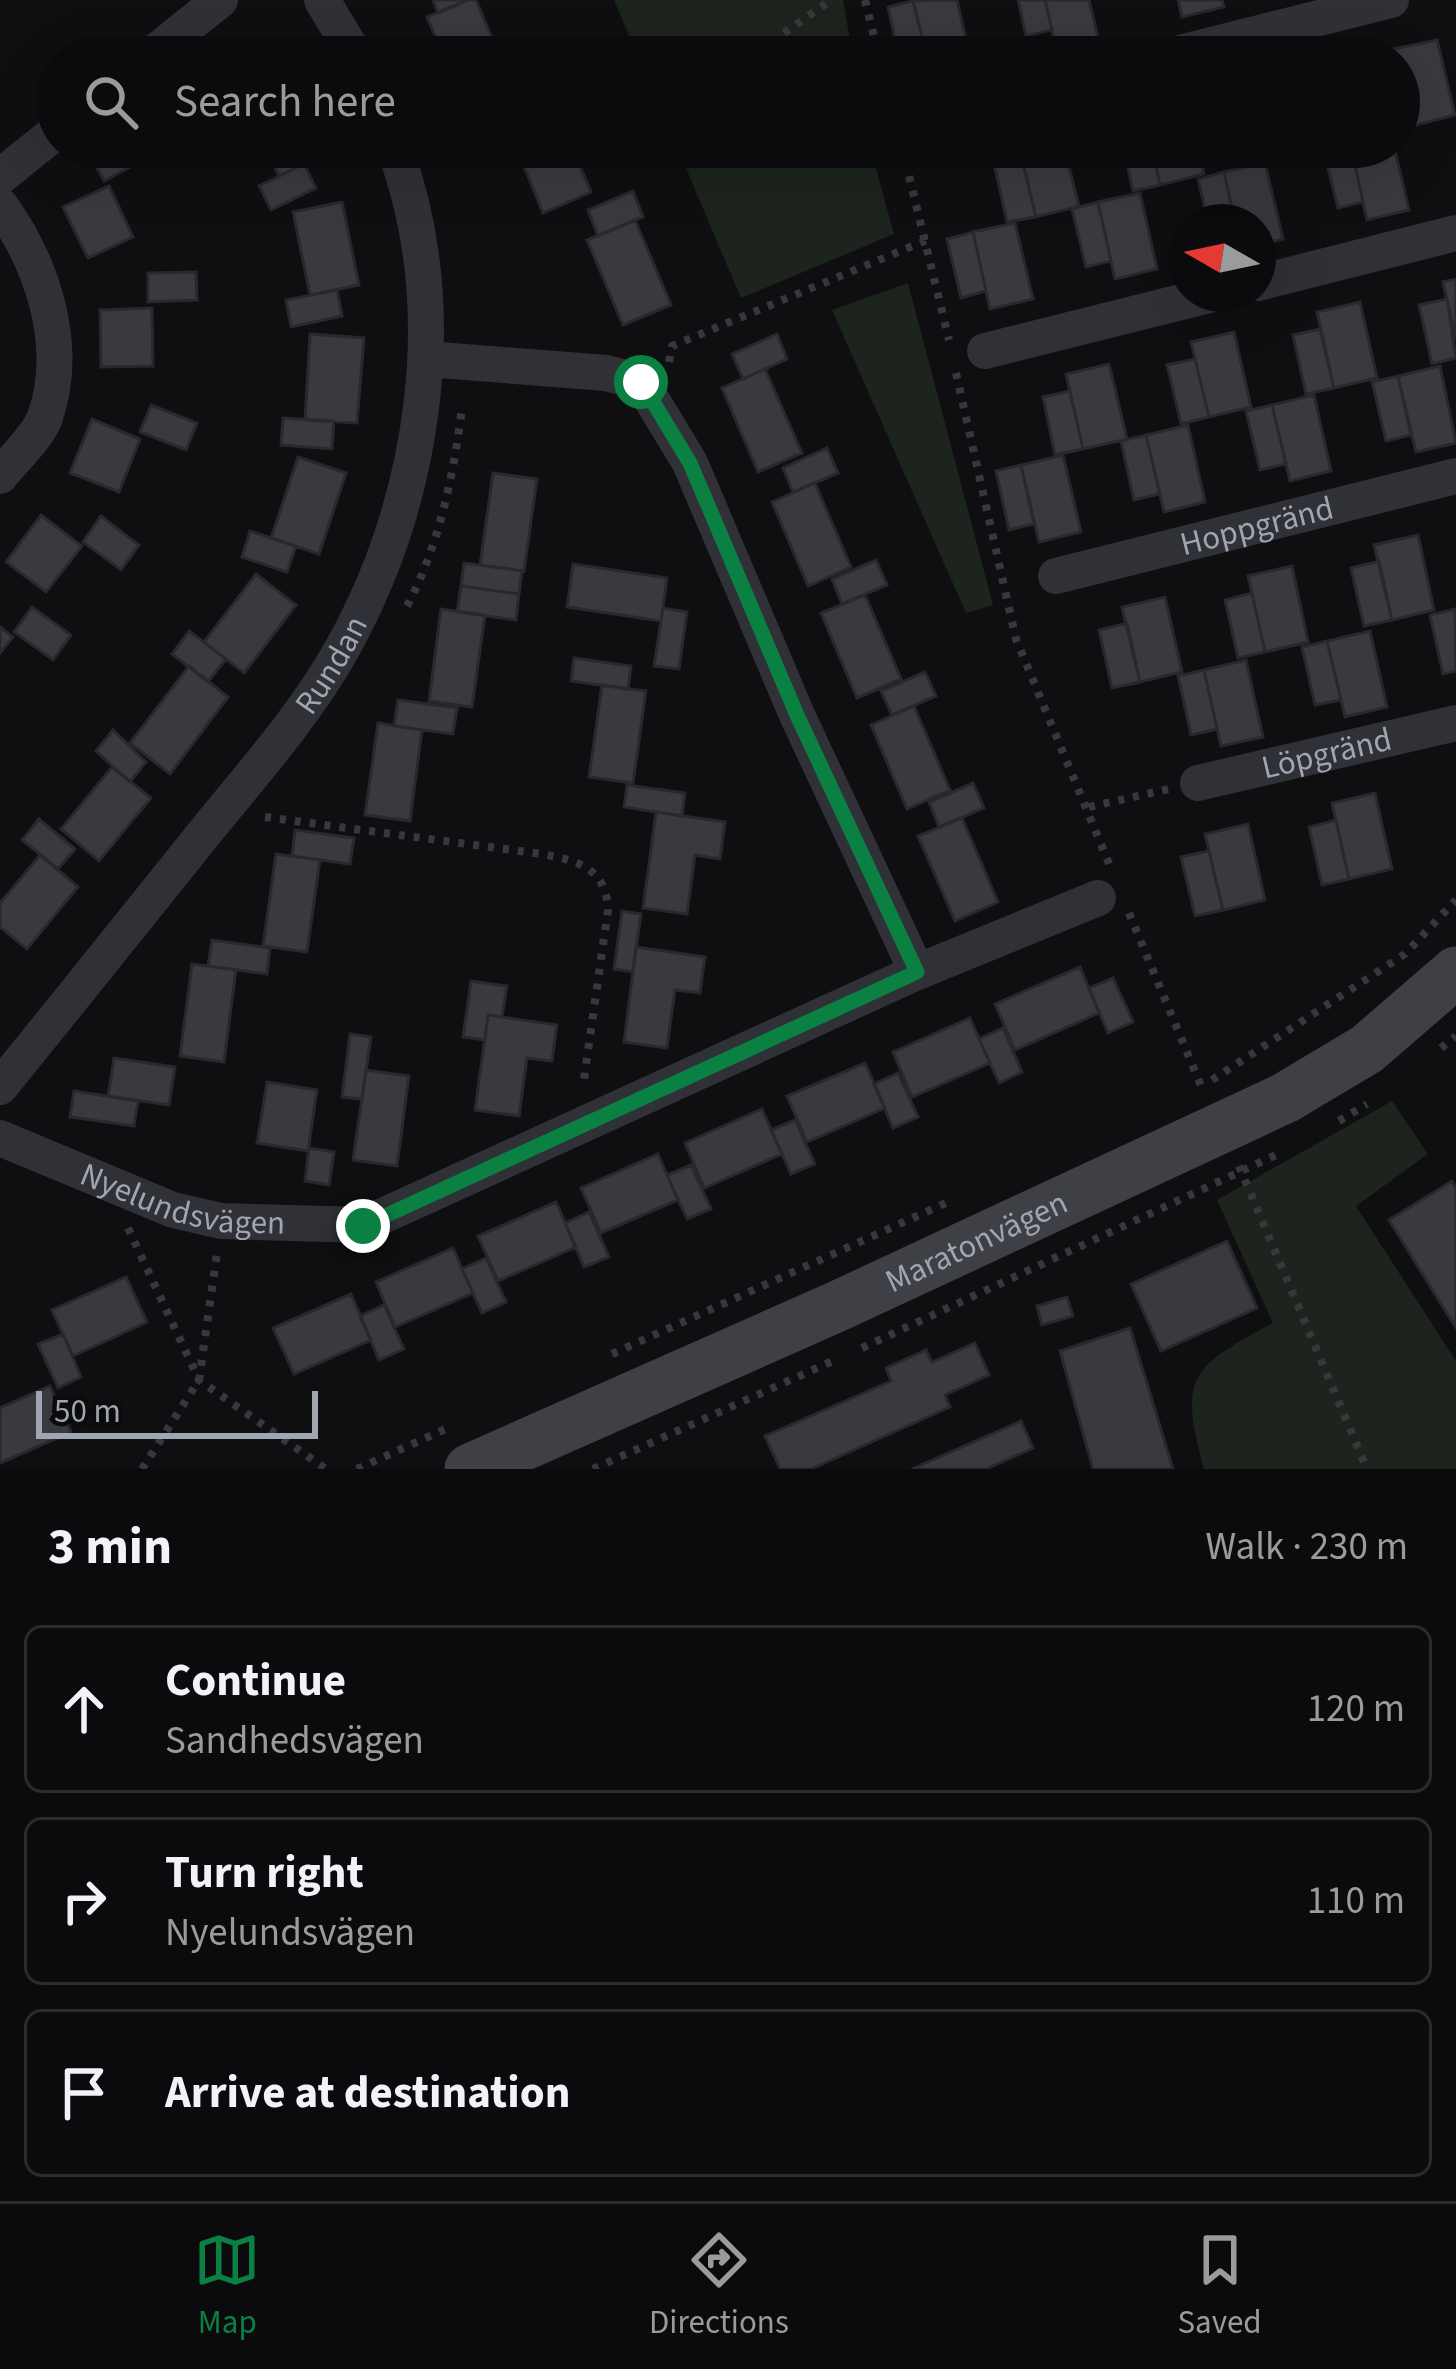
<!DOCTYPE html>
<meta charset="utf-8">
<style>
body{margin:0;font-family:"Source Sans 3",sans-serif;background:#19191b;color:#f1f3f6}
.compass{position:absolute;left:1168px;top:204px;width:108px;height:108px;border-radius:50%;background:#0b0b0d;box-shadow:0 12px 48px #0002;rotate:279deg}
.scale{position:absolute;left:36px;bottom:30px;width:282px;box-sizing:border-box;padding-left:12px;border:6px solid #a0a5b2;border-top:0;font-size:33px;line-height:42px;white-space:nowrap;color:#a0a5b2;-webkit-text-stroke:9px #0b0b0c;paint-order:stroke}
.stop{position:absolute;width:36px;height:36px;margin:-27px;border:9px solid #0b8043;border-radius:50%;background:#fff}
.stop.end{background:#0b8043;border-color:#fff;box-shadow:0 3px 12px #0008}
.list{margin:0;padding:0;list-style:none}
h2{display:flex;justify-content:space-between;align-items:center;height:156px;margin:0;padding:0 48px;font-size:51px}
h2 small{font-size:39px;font-weight:400;color:#9a9b9d}
.list li{display:grid;grid-template-columns:78px 1fr auto;gap:36px;align-items:center;box-sizing:border-box;height:168px;margin:0 24px 24px;padding:0 24px;border:3px solid #2b2b2e;border-radius:18px}
.list b{display:block;font-size:45px;white-space:nowrap}
.list p{margin:0;font-size:39px;white-space:nowrap;color:#9a9b9d}
.list em{font-size:39px;font-style:normal;color:#9a9b9d}
.icon{flex:none;width:66px;height:66px;fill:none;stroke:currentColor;stroke-width:2;stroke-linecap:round;stroke-linejoin:round}
.map{position:relative;flex:none;width:1456px;height:1469px;overflow:hidden}
.search{position:absolute;background:#0b0b0d;box-shadow:0 12px 48px #0002;left:36px;right:36px;top:36px;height:132px;display:flex;align-items:center;gap:30px;box-sizing:border-box;padding:0 42px;border-radius:66px;color:#9a9b9d;font-size:45px}
.sheet{height:732px;background:#0b0b0d}
nav{display:flex;justify-content:space-around;align-items:center;box-sizing:border-box;height:168px;border-top:3px solid #2b2b2e;background:#0b0b0d;font-size:33px;color:#9a9b9d}
nav a{display:grid;justify-items:center;gap:6px}
nav .on{color:#0b8043}
.map>svg:first-child{display:block}
.green{fill:#1c241d}
.building{fill:#393a3e;stroke:#29292d;stroke-width:3}
.lines{fill:none;stroke-linecap:round;stroke-linejoin:round}
.path{stroke:#36383d;stroke-width:8;stroke-dasharray:6 9;stroke-linecap:butt}
.street{stroke:#303136;stroke-width:36}
.secondary{stroke:#3e4046;stroke-width:51}
.route{stroke:#0b8043;stroke-width:15}
.labels{text-anchor:middle;dominant-baseline:central;stroke-width:10;stroke-linejoin:round;paint-order:stroke}
.street-label{font-size:33px;fill:#a0a5b2;stroke:#0b0b0c}
</style>
<div class="map">
<svg width="1456" height="1469" viewBox="0 0 1456 1469">
<rect width="100%" height="100%" fill="#0f0f11"/>
<path class="green" d="M614,0H843L853,57H638Z
M677,147H870L894,234L741,298Z
M908,283L993,605L966,613L832,310Z
M1392,1101L1428,1154L1356,1206L1456,1361V1469H1204C1178,1376 1191,1367 1273,1323L1217,1200Z"/>
<path class="building" d="M433,0H468L438,13Z
M468,0H476L500,57H444L427,17Z
M957,0L970,57H927L913,1Z
M1018,0H1045L1052,30L1026,36Z
M1045,0H1089L1098,38L1056,48Z
M1178,0H1222L1224,7L1182,17Z
M913,1L927,57H899L888,7Z
M1437,40L1455,115L1412,126L1394,49Z
M1399,69L1412,126L1399,128Z
M107,147H142L147,158L104,181L91,156Z
M265,147H320L324,154L279,176Z
M516,147H572L591,192L543,213Z
M1019,147H1064L1079,206L1036,217Z
M1123,147H1152L1160,185L1133,191Z
M1152,147H1197L1204,174L1160,185Z
M1255,147H1284L1286,156L1258,161Z
M1284,147H1320L1286,156Z
M1351,147L1363,202L1338,208L1323,149Z
M1351,147H1394L1409,210L1367,220Z
M1022,159L1036,217L1007,222L994,164Z
M1265,163L1283,239L1258,245V222H1235L1224,172Z
M304,164L316,188L271,210L259,186Z
M1224,172L1235,222H1208L1198,179Z
M109,186L133,237L88,258L63,207Z
M633,191L643,217L598,236L588,210Z
M1140,193L1157,269L1115,279L1098,202Z
M342,202L359,285L310,295L293,212Z
M1098,202L1111,261L1086,267L1072,209Z
M635,220L671,305L623,325L587,240Z
M1015,223L1033,299L990,309L973,232Z
M973,232L986,291L961,298L947,239Z
M196,272L197,300L148,302V273Z
M1456,279V340L1443,282Z
M337,290L342,316L291,327L286,300Z
M1447,299L1456,358L1432,364L1419,305Z
M1360,302L1377,378L1334,388L1317,312Z
M152,308L153,366L101,367L100,310Z
M1320,329L1334,388L1306,394L1293,335Z
M1234,332L1251,407L1209,417L1191,342Z
M310,334L364,338L357,423L305,420Z
M777,334L787,359L743,379L732,354Z
M1195,359L1209,417L1181,424L1167,365Z
M1109,364L1127,439L1083,449L1066,374Z
M1440,366L1456,443L1416,452L1398,376Z
M765,369L802,453L758,472L722,388Z
M1398,376L1411,435L1386,441L1372,382Z
M1070,391L1083,449L1055,455L1043,397Z
M1314,395L1331,471L1290,481L1272,405Z
M151,405L197,423L186,450L140,432Z
M1272,405L1286,464L1260,470L1246,411Z
M283,418L334,421L332,449L281,445Z
M92,419L140,439L119,492L70,473Z
M1188,425L1205,502L1164,512L1146,435Z
M1146,435L1160,494L1134,500L1121,441Z
M827,448L838,473L793,492L783,468Z
M1063,455L1081,532L1039,542L1021,465Z
M298,457L346,473L319,554L271,538Z
M1021,465L1034,524L1009,530L996,471Z
M493,473L537,479L524,571L480,565Z
M815,483L851,567L808,586L772,502Z
M41,515L82,546L46,592L6,562Z
M101,516L139,545L121,570L83,542Z
M250,531L296,546L287,572L242,557Z
M1418,535L1434,610L1392,620L1374,545Z
M876,560L887,585L842,604L832,579Z
M1379,561L1392,620L1364,626L1351,568Z
M464,563L522,571L519,594L461,586Z
M573,564L667,578L661,621L567,607Z
M1292,566L1308,642L1265,652L1248,576Z
M256,574L296,605L244,673L204,642Z
M461,586L519,594L516,620L457,612Z
M1252,593L1265,652L1238,658L1225,600Z
M865,595L901,679L857,698L821,613Z
M1165,597L1182,672L1140,682L1122,607Z
M32,607L71,635L53,660L14,632Z
M663,608L687,612L679,669L654,666Z
M441,609L485,615L472,707L429,701Z
M1455,609L1456,671L1443,674L1430,615Z
M1127,623L1140,682L1112,688L1099,630Z
M0,627L13,637L0,653Z
M189,631L226,659L208,682L172,654Z
M1370,631L1387,707L1345,717L1327,641Z
M1327,641L1341,700L1315,705L1302,647Z
M574,658L631,666L628,689L571,681Z
M1246,660L1263,737L1221,746L1204,670Z
M189,666L228,697L170,774L130,743Z
M1204,670L1217,729L1191,735L1178,676Z
M925,672L936,696L892,715L881,691Z
M602,685L646,691L633,783L589,777Z
M398,700L457,708L453,734L394,726Z
M914,706L950,790L907,809L871,725Z
M378,723L422,730L410,821L365,815Z
M113,730L146,762L130,782L96,751Z
M112,767L151,798L99,861L61,829Z
M973,783L984,808L939,827L929,802Z
M627,785L685,793L682,816L624,807Z
M1375,793L1392,869L1349,879L1332,803Z
M656,812L725,822L720,859L695,855L687,914L643,908Z
M962,818L998,902L955,921L918,836Z
M39,819L75,849L58,869L22,840Z
M1336,820L1349,879L1322,885L1309,827Z
M1248,824L1265,900L1223,910L1205,834Z
M295,830L354,838L350,864L292,856Z
M1209,851L1223,910L1195,916L1181,857Z
M276,854L320,860L307,952L263,946Z
M40,855L78,887L27,949L0,927V903Z
M622,911L641,914L633,972L614,969Z
M212,940L270,948L267,974L208,966Z
M636,947L705,957L700,993L675,990L667,1048L624,1042Z
M192,964L236,970L224,1062L180,1056Z
M1080,967L1099,1013L1015,1050L995,1004Z
M1113,978L1133,1022L1108,1033L1089,988Z
M471,981L507,986L502,1017L488,1015L485,1040L463,1037Z
M488,1015L557,1025L552,1061L527,1058L519,1116L475,1110Z
M970,1018L990,1063L912,1097L893,1052Z
M1003,1028L1022,1072L999,1083L979,1039Z
M350,1034L371,1037L362,1099L342,1097Z
M114,1058L175,1067L169,1105L108,1096Z
M865,1063L885,1108L807,1142L787,1096Z
M366,1070L409,1076L397,1166L353,1160Z
M898,1073L918,1117L893,1128L874,1084Z
M267,1082L317,1090L308,1151L257,1143Z
M74,1091L138,1101L134,1126L70,1117Z
M762,1109L782,1154L704,1188L685,1143Z
M795,1120L815,1164L791,1174L771,1130Z
M309,1148L334,1152L329,1185L305,1181Z
M658,1154L678,1200L601,1233L581,1188Z
M691,1165L711,1209L687,1219L667,1175Z
M1452,1181L1456,1188V1328L1389,1220Z
M556,1202L576,1247L498,1281L478,1236Z
M589,1212L609,1257L584,1267L565,1223Z
M1227,1241L1257,1308L1161,1351L1131,1284Z
M453,1248L473,1293L395,1327L376,1282Z
M486,1258L506,1302L482,1313L462,1269Z
M126,1277L147,1322L73,1356L52,1310Z
M351,1294L371,1340L294,1374L273,1328Z
M1067,1297L1073,1316L1042,1325L1037,1306Z
M384,1305L404,1349L379,1360L360,1316Z
M1130,1328L1145,1377L1173,1469H1093L1060,1351Z
M63,1334L81,1377L58,1388L38,1344Z
M975,1343L989,1375L945,1395L950,1407L811,1469H780L765,1436L891,1381L886,1368L926,1350L932,1362Z
M50,1386L71,1432L0,1463V1408Z
M1021,1421L1033,1448L986,1469H912Z"/>
<g class="lines">
<path class="path" d="M865,0L879,57
M784,33L831,0
M902,147L949,340
M669,362L672,346L927,240
M956,373L1016,639L1110,866
M407,606C439,546 454,474 462,407
M1089,807L1169,789
M265,817L542,854C579,861 606,868 608,910L583,1086
M1129,913L1204,1093
M1441,1048L1456,1036
M1212,1080L1405,954L1456,900
M1339,1121L1367,1104
M1239,1166L1367,1469
M128,1228L199,1380L326,1469
M862,1348L1278,1154
M612,1354L948,1202
M142,1469L199,1380L217,1253
M357,1469L450,1427
M593,1469L837,1359"/>
<g class="street">
<path d="M322,0L356,57"/>
<path d="M149,57L220,0"/>
<path d="M1164,57L1391,0"/>
<path d="M0,177L57,131"/>
<path d="M0,205C42,263 70,345 45,417C38,437 13,459 0,476"/>
<path d="M1258,283L1456,233"/>
<path d="M985,351L1213,294"/>
<path d="M426,359L606,373L641,382L690,463L797,715L917,972"/>
<path id="s1" d="M1056,576L1456,476"/>
<path id="s2" d="M1198,783L1456,723"/>
<path id="s3" d="M0,1087C69,1002 137,917 206,831C253,773 305,715 342,649C425,500 454,309 394,147"/>
<path id="s4" d="M0,1138L173,1210L221,1221L363,1225L917,972L1098,898"/>
</g>
<path class="secondary" id="s5" d="M470,1469L838,1306L1285,1098L1367,1049L1456,972"/>
</g>
<g class="lines">
<path class="route" d="M363,1226L917,972L797,715L690,463L641,382"/>
</g>
<g class="labels">
<g class="street-label">
<text stroke="none"><textPath href="#s1" startOffset="207">Hoppgränd</textPath></text>
<text stroke="none"><textPath href="#s3" startOffset="537">Rundan</textPath></text>
<text stroke="none"><textPath href="#s2" startOffset="132">Löpgränd</textPath></text>
<text stroke="none"><textPath href="#s4" startOffset="195">Nyelundsvägen</textPath></text>
<text stroke="none"><textPath href="#s5" startOffset="555">Maratonvägen</textPath></text>
</g>
</g>
</svg>
<svg class="compass" viewBox="-18 -18 36 36"><path d="M0-13l5 13h-10z" fill="#e53935"/><path d="M0 13l5-13h-10z" fill="#9a9b9d"/></svg>
<div class="scale">50 m</div>
<div class="stop" style="left:641px;top:382px"></div>
<div class="stop end" style="left:363px;top:1226px"></div>
<div class="search"><svg class="icon" aria-label="search" viewBox="0 0 24 24"><circle cx="10" cy="10" r="6"/><path d="M15 15l6 6"/></svg>Search here</div>
</div>
<section class="sheet">
<h2>3 min<small>Walk · 230 m</small></h2>
<ul class="list">
<li><svg class="icon" aria-label="ahead" viewBox="0 0 24 24"><path d="M12 20V5M6 11l6-6 6 6"/></svg><div><b>Continue</b><p>Sandhedsvägen</p></div><em>120 m</em></li>
<li><svg class="icon" aria-label="right" viewBox="0 0 24 24"><path d="M7 20v-9h11M14 6l5 5-5 5"/></svg><div><b>Turn right</b><p>Nyelundsvägen</p></div><em>110 m</em></li>
<li><svg class="icon" aria-label="arrive" viewBox="0 0 24 24"><path d="M6 21V4h12l-3 4 3 4H6"/></svg><div><b>Arrive at destination</b></div></li>
</ul>
</section>
<nav>
<a class="on"><svg class="icon" aria-label="map" viewBox="0 0 24 24"><path d="M3 6l6-2 6 2 6-2v14l-6 2-6-2-6 2zM9 4v14M15 6v14"/></svg>Map</a>
<a><svg class="icon" aria-label="directions" viewBox="0 0 24 24"><path d="M12 3l9 9-9 9-9-9zM9 14v-3h6M13 9l2 2-2 2"/></svg>Directions</a>
<a><svg class="icon" aria-label="saved" viewBox="0 0 24 24"><path d="M7 4h10v16l-5-4-5 4z"/></svg>Saved</a>
</nav>
